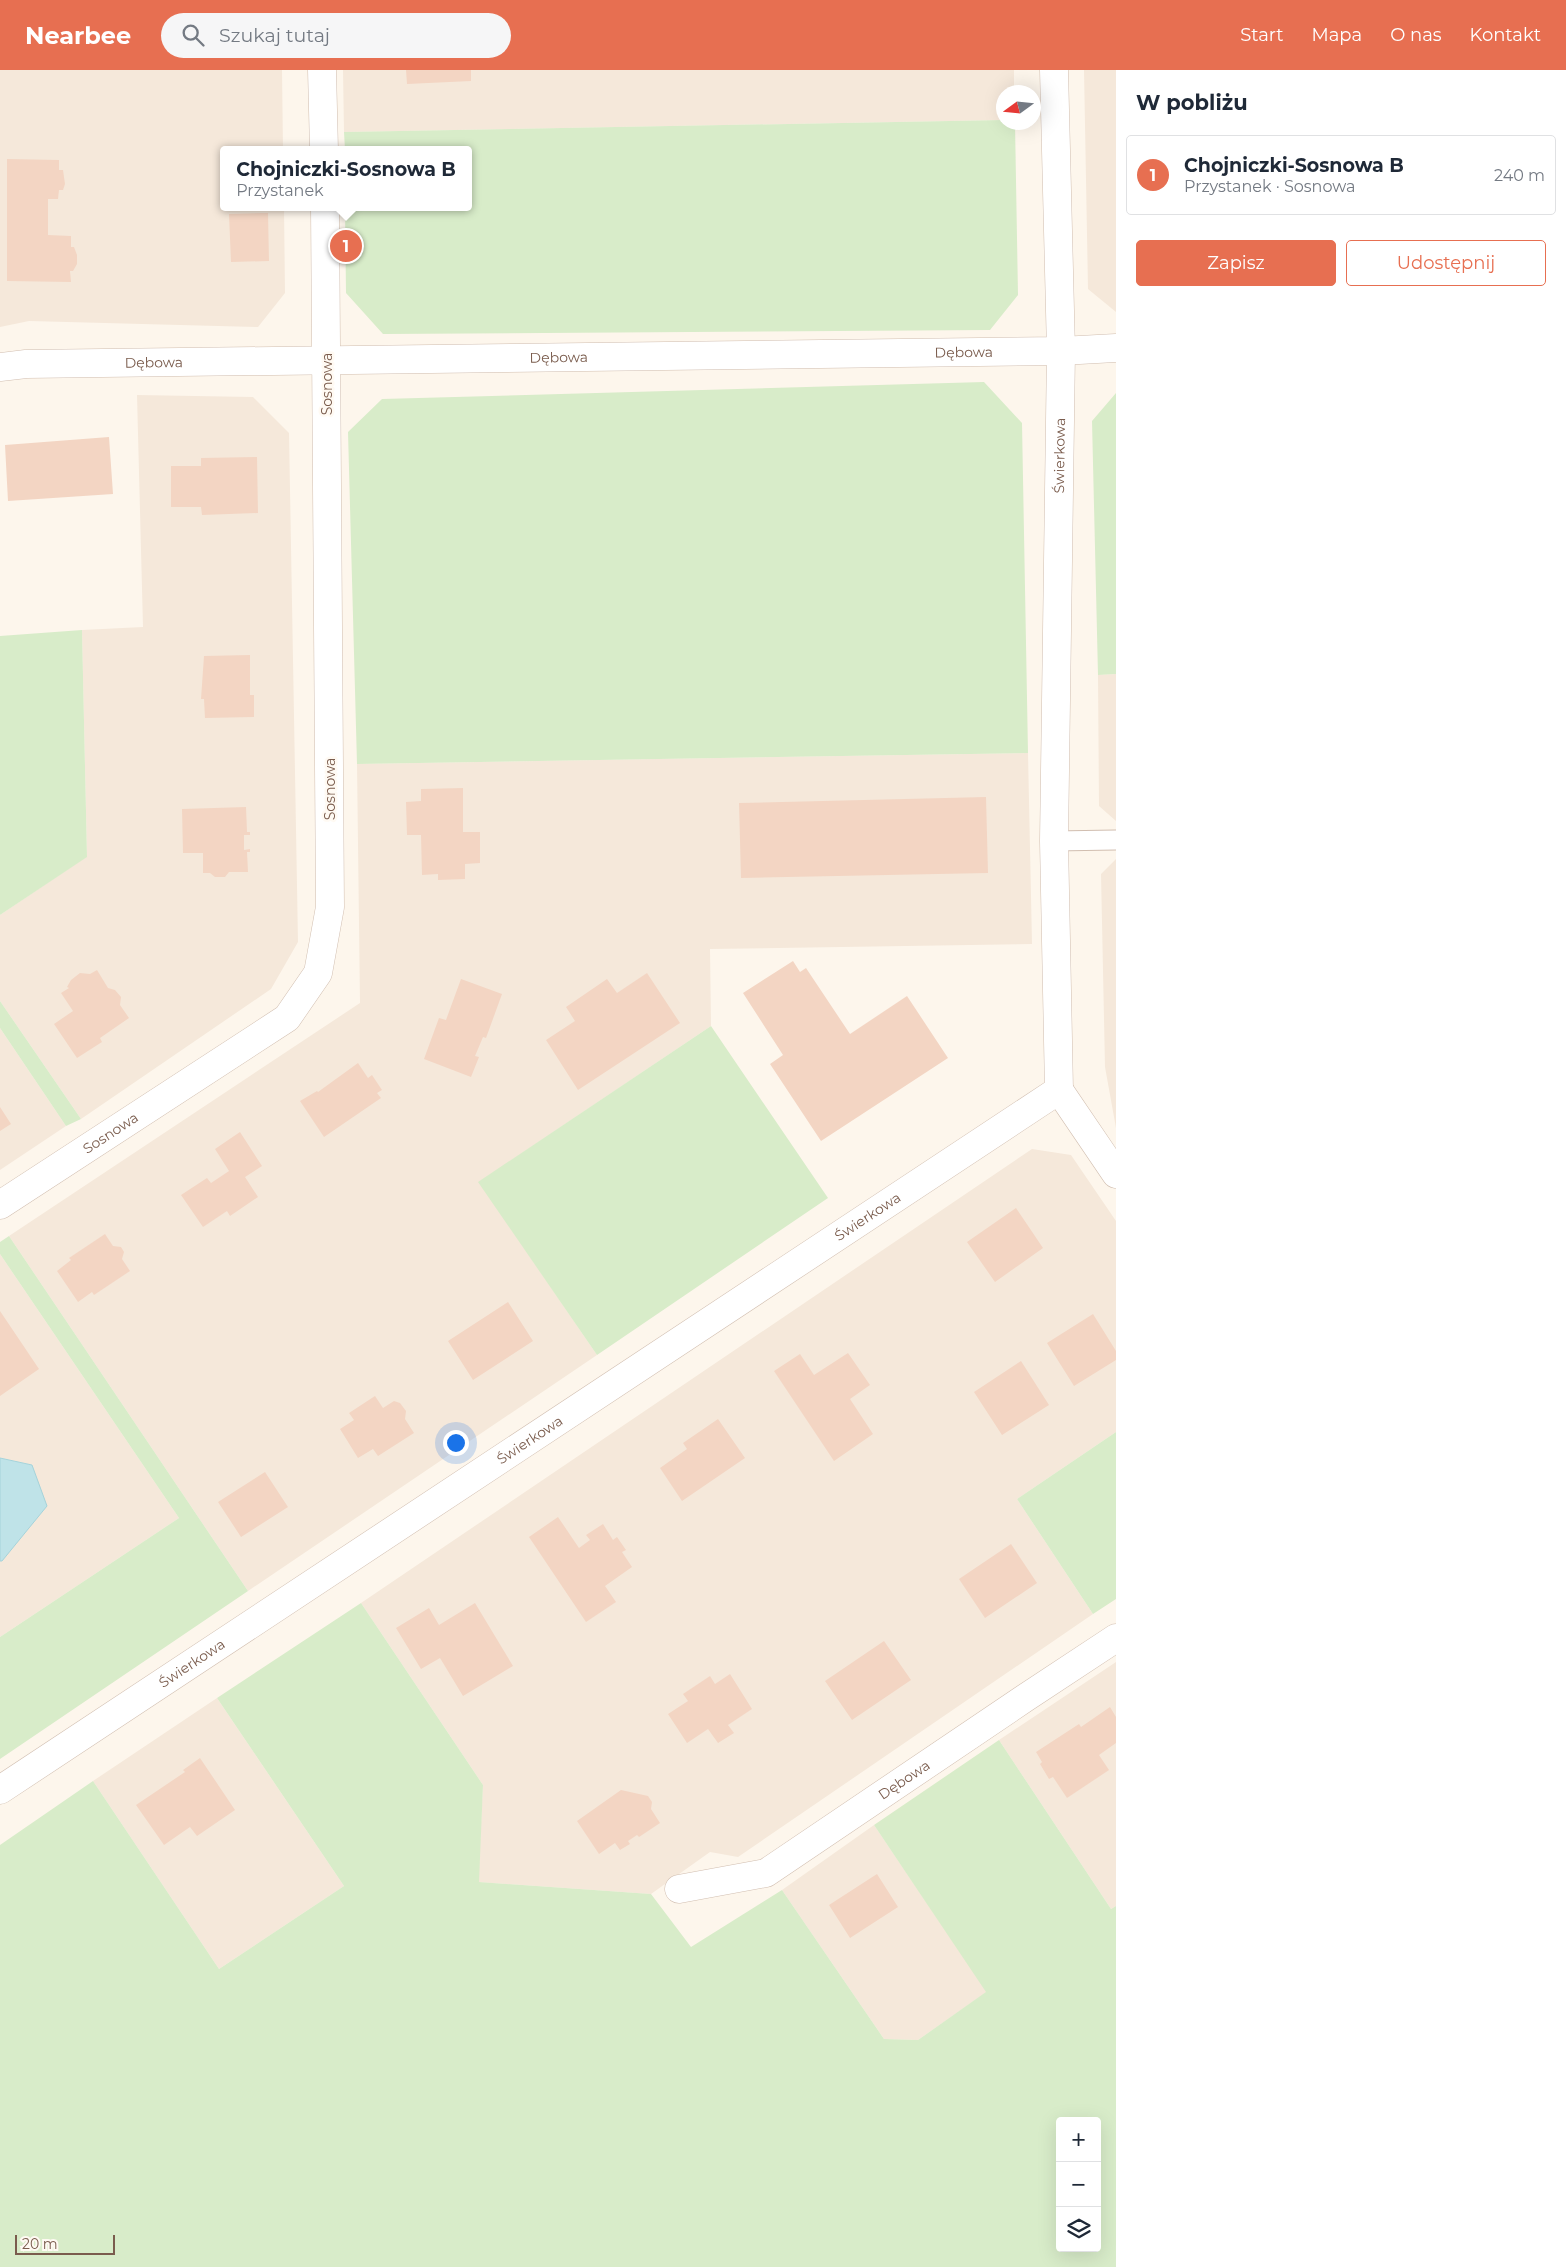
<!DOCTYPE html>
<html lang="pl">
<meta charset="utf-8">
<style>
body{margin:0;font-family:Montserrat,sans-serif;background:#f6f6f7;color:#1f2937}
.controls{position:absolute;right:15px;bottom:15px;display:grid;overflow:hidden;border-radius:5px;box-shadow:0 5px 20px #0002}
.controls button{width:45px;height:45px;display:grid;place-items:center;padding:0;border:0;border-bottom:1px solid #e0e1e3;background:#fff;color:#1f2937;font:25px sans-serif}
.compass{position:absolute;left:996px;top:15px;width:45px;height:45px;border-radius:50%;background:#fff;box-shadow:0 5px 20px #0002;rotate:255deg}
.scale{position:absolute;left:15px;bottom:12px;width:100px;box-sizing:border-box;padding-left:5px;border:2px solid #7a5c4d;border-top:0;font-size:14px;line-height:18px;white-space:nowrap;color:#7a5c4d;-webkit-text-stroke:4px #fffaf3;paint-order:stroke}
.you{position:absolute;left:455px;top:1372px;width:18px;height:18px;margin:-12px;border:4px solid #fff;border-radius:50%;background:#1a73e8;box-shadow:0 0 0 8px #1a73e833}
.badge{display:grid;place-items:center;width:32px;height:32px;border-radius:50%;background:#e76f51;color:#fff;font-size:16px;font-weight:700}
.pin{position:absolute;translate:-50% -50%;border:2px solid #fff;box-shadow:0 1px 5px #0006}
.popup{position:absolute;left:220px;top:76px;width:252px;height:65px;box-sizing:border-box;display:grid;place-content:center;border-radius:5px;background:#fff;filter:drop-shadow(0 1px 4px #0005);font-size:16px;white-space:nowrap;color:#747a83}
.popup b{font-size:19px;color:#1f2937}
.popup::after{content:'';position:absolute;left:50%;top:100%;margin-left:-10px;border:10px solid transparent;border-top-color:#fff}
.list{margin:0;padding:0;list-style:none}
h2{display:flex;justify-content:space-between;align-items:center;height:65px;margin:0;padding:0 20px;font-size:21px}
h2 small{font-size:16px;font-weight:400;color:#747a83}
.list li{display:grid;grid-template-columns:32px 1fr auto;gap:15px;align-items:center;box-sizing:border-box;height:80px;margin:0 10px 10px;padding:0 10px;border:1px solid #e0e1e3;border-radius:5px}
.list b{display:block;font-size:19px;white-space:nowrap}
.list p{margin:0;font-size:16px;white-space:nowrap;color:#747a83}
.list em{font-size:16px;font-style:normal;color:#747a83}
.actions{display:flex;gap:10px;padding:15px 20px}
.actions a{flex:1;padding:11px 0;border:1px solid #e76f51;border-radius:5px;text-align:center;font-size:18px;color:#e76f51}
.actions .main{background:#e76f51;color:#fff}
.icon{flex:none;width:28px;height:28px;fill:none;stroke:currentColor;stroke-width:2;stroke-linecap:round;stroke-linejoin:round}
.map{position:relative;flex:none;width:1116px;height:2197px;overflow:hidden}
header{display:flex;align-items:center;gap:30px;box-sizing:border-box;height:70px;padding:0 25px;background:#e76f51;color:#fff}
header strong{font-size:24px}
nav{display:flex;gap:28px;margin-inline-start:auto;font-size:18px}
.search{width:350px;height:45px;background:#f6f6f7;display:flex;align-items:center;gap:12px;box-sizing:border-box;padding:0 18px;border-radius:28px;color:#747a83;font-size:19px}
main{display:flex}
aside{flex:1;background:#fff}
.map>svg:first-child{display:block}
.residential{fill:#f5e8da}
.green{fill:#d8ecc9;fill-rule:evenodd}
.water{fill:#bfe3e8;stroke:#a5d3da}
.building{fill:#f3d5c3}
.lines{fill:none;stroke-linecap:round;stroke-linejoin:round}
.service-casing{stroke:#d1beb0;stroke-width:21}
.minor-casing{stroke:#d1beb0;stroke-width:29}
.service{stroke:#fff;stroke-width:19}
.minor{stroke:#fff;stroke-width:28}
.labels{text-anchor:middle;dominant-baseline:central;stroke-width:5;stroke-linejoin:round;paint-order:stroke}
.street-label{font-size:14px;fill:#7a5c4d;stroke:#fffaf3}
</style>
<header>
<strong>Nearbee</strong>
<div class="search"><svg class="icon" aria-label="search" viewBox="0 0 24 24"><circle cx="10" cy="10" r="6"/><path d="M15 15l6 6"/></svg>Szukaj tutaj</div>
<nav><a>Start</a><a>Mapa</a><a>O nas</a><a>Kontakt</a></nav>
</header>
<main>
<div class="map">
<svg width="1116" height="2197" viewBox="0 0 1116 2197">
<rect width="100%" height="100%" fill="#fdf6ec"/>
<path class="residential" d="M0,0H282L283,80H224V137H284L285,223L258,257L29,251L0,257Z
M343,0H1014V22H1004L1003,50L344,62Z
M1084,0H1116V242L1088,219Z
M137,325L253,327L289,363L298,872L271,919L81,1049L0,931V845L87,786L82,560L143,557Z
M1116,604V751L1099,736L1098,605Z
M1028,683L1032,874L710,879L711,956L479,1112L597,1285L248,1521L9,1166L360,933L357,694Z
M1116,789V1058L1105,997L1101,804Z
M0,958L66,1056L0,1100Z
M1032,1079L1071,1085L1116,1151V1362L1017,1429L1093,1544L738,1787L710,1782L651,1824L478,1812L483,1715L361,1533Z
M0,1184L179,1448L0,1567V1491H2L32,1395L0,1388Z
M1116,1592V1836L1111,1839L999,1670Z
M217,1628L344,1816L219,1899L93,1711Z
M874,1755L987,1922L918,1970L884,1969L782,1820Z"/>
<path class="green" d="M1003,50L1004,52L1015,53L1018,225L990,260L383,264L346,223L345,137H468V80H345L344,62Z
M984,312L1022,353L1028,683L357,694L348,362L382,329Z
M1116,323V604L1098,605L1092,351Z
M82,560L87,787L0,845V566Z
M0,931L81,1049L66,1056L0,958Z
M711,956L828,1128L597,1285L478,1112Z
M9,1166L248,1521L0,1689V1567L179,1448L0,1184V1172Z
M1116,1362V1529L1093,1544L1017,1429Z
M361,1533L483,1715L479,1812L651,1824L691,1877L782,1820L884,1969L918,1970L986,1922L874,1755L999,1670L1111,1839L1116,1836V2197H0V1775L93,1711L219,1899L344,1816L217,1628ZM1060,2051H1097V2178H1060Z"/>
<path class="water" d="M0,1388L32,1395L47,1436L2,1491H0Z"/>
<path class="building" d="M406,0H471V11L407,14Z
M7,89L59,90V100H63L65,114L63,120H59L58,129H48V165L71,166V177H74L77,185V194L73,201H70L71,212L7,211Z
M268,143L269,191L231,192L229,144Z
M109,367L113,424L8,431L5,375Z
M257,387L258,443L202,445L201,437H171V396H201V388Z
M250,585V625H254V647L205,648L204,629H201L204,586Z
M463,718V762H480V793L465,794V809L438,810V804L422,805L421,765H407L406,732L421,731V719Z
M986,727L988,803L741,808L739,733Z
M246,737L247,762H250V765H244V780L250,779V782H247L248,802H229L225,807H215L210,803H203V783H183L182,739Z
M793,891L800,902L806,898L850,964L907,926L948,988L821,1071L770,994L783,985L743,923Z
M97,900L108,918L115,920L121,927L120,935L129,948L100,968L102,972L77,988L54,954L73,941L61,923L69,918L67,917L71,910L80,903L90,904Z
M647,903L680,953L578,1020L546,970L575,951L566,937L607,909L617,923Z
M461,909L502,924L486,968L483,967L475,986L479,987L471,1007L424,989L439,948L446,950Z
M358,993L368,1008L372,1005L382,1020L377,1023L381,1028L324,1067L300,1031L317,1021L318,1022Z
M0,1037L11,1054L0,1061Z
M240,1062L262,1096L245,1107L258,1127L230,1146L227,1141L203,1157L181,1125L207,1108L211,1113L229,1101L215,1079Z
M1016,1138L1043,1178L995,1212L967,1172Z
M105,1164L113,1176L121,1177L124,1182L122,1189L130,1201L94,1225L92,1222L78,1232L57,1201L71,1190L69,1188Z
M508,1232L533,1271L473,1310L448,1271Z
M0,1241L39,1299L0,1326Z
M1093,1244L1116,1281V1290L1074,1316L1047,1273Z
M848,1283L870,1315L850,1329L873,1364L834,1391L774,1301L800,1284L814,1305Z
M1021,1291L1049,1335L1002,1365L974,1322Z
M375,1326L383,1338L394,1331L400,1333L406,1341L405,1349L414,1363L378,1386L373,1379L358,1388L340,1359L354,1350L349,1343Z
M718,1349L745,1388L682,1431L660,1398L687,1379L683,1373Z
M265,1402L288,1437L241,1467L218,1432Z
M558,1447L579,1478L590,1470L586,1465L603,1454L613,1470L617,1467L626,1480L622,1482L632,1497L605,1516L616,1532L586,1552L529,1467Z
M1011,1474L1037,1513L985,1548L959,1509Z
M475,1533L513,1596L463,1626L440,1588L421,1599L396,1558L429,1538L439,1555Z
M884,1571L911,1610L852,1650L825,1611Z
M730,1604L752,1639L728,1655L734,1663L718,1673L708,1659L687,1673L668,1644L688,1631L683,1624L710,1606L715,1614Z
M1110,1637L1116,1647V1673L1099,1685L1109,1700L1067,1728L1053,1707L1049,1709L1040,1694L1042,1692L1036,1682L1079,1654L1081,1657Z
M200,1688L235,1740L197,1766L190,1757L164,1775L136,1735L185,1702L183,1700Z
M621,1720L648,1726L652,1732L651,1739L660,1753L639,1767L637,1765L628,1771L630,1774L620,1780L615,1773L599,1784L577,1751Z
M877,1804L898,1837L850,1868L829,1835Z"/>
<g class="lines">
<g class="service-casing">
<path id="service" d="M1054,771L1116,770"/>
</g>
<g class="minor-casing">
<g id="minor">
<path d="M322,0L324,80"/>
<path id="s1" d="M0,297L26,294L1061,281L1116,278"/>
<path d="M1059,1020L1116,1104"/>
<path id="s2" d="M0,1135L287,948L318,903L330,837L325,137"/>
<path id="s3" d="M0,1720L1059,1020L1054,771L1061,281L1054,0"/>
<path id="s4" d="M679,1819L766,1803L1025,1628L1116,1568"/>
</g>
</g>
<use href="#service" class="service"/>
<use href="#minor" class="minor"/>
</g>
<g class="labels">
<g class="street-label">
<text stroke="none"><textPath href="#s1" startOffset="964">Dębowa</textPath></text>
<text stroke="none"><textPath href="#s1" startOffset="559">Dębowa</textPath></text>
<text stroke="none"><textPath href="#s1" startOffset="154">Dębowa</textPath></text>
<text transform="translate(327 314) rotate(-90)">Sosnowa</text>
<text stroke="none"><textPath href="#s3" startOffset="1904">Świerkowa</textPath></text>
<text transform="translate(330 719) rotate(-90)">Sosnowa</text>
<text stroke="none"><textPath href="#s2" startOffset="132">Sosnowa</textPath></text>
<text stroke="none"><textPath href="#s3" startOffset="1040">Świerkowa</textPath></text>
<text stroke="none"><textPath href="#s3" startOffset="635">Świerkowa</textPath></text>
<text stroke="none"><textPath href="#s3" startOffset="230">Świerkowa</textPath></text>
<text stroke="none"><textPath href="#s4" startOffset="255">Dębowa</textPath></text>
</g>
</g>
</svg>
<div class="controls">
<button>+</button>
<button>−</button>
<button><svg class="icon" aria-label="layers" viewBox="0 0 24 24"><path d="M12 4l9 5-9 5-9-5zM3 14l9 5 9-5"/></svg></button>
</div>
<svg class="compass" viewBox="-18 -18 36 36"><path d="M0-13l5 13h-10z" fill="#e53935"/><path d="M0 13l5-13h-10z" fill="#747a83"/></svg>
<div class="scale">20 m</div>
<div class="you"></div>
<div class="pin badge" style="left:346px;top:176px">1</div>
<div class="popup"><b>Chojniczki-Sosnowa B</b>Przystanek</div>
</div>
<aside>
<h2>W pobliżu<small></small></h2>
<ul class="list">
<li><span class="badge">1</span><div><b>Chojniczki-Sosnowa B</b><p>Przystanek · Sosnowa</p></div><em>240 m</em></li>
</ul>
<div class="actions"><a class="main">Zapisz</a><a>Udostępnij</a></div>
</aside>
</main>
